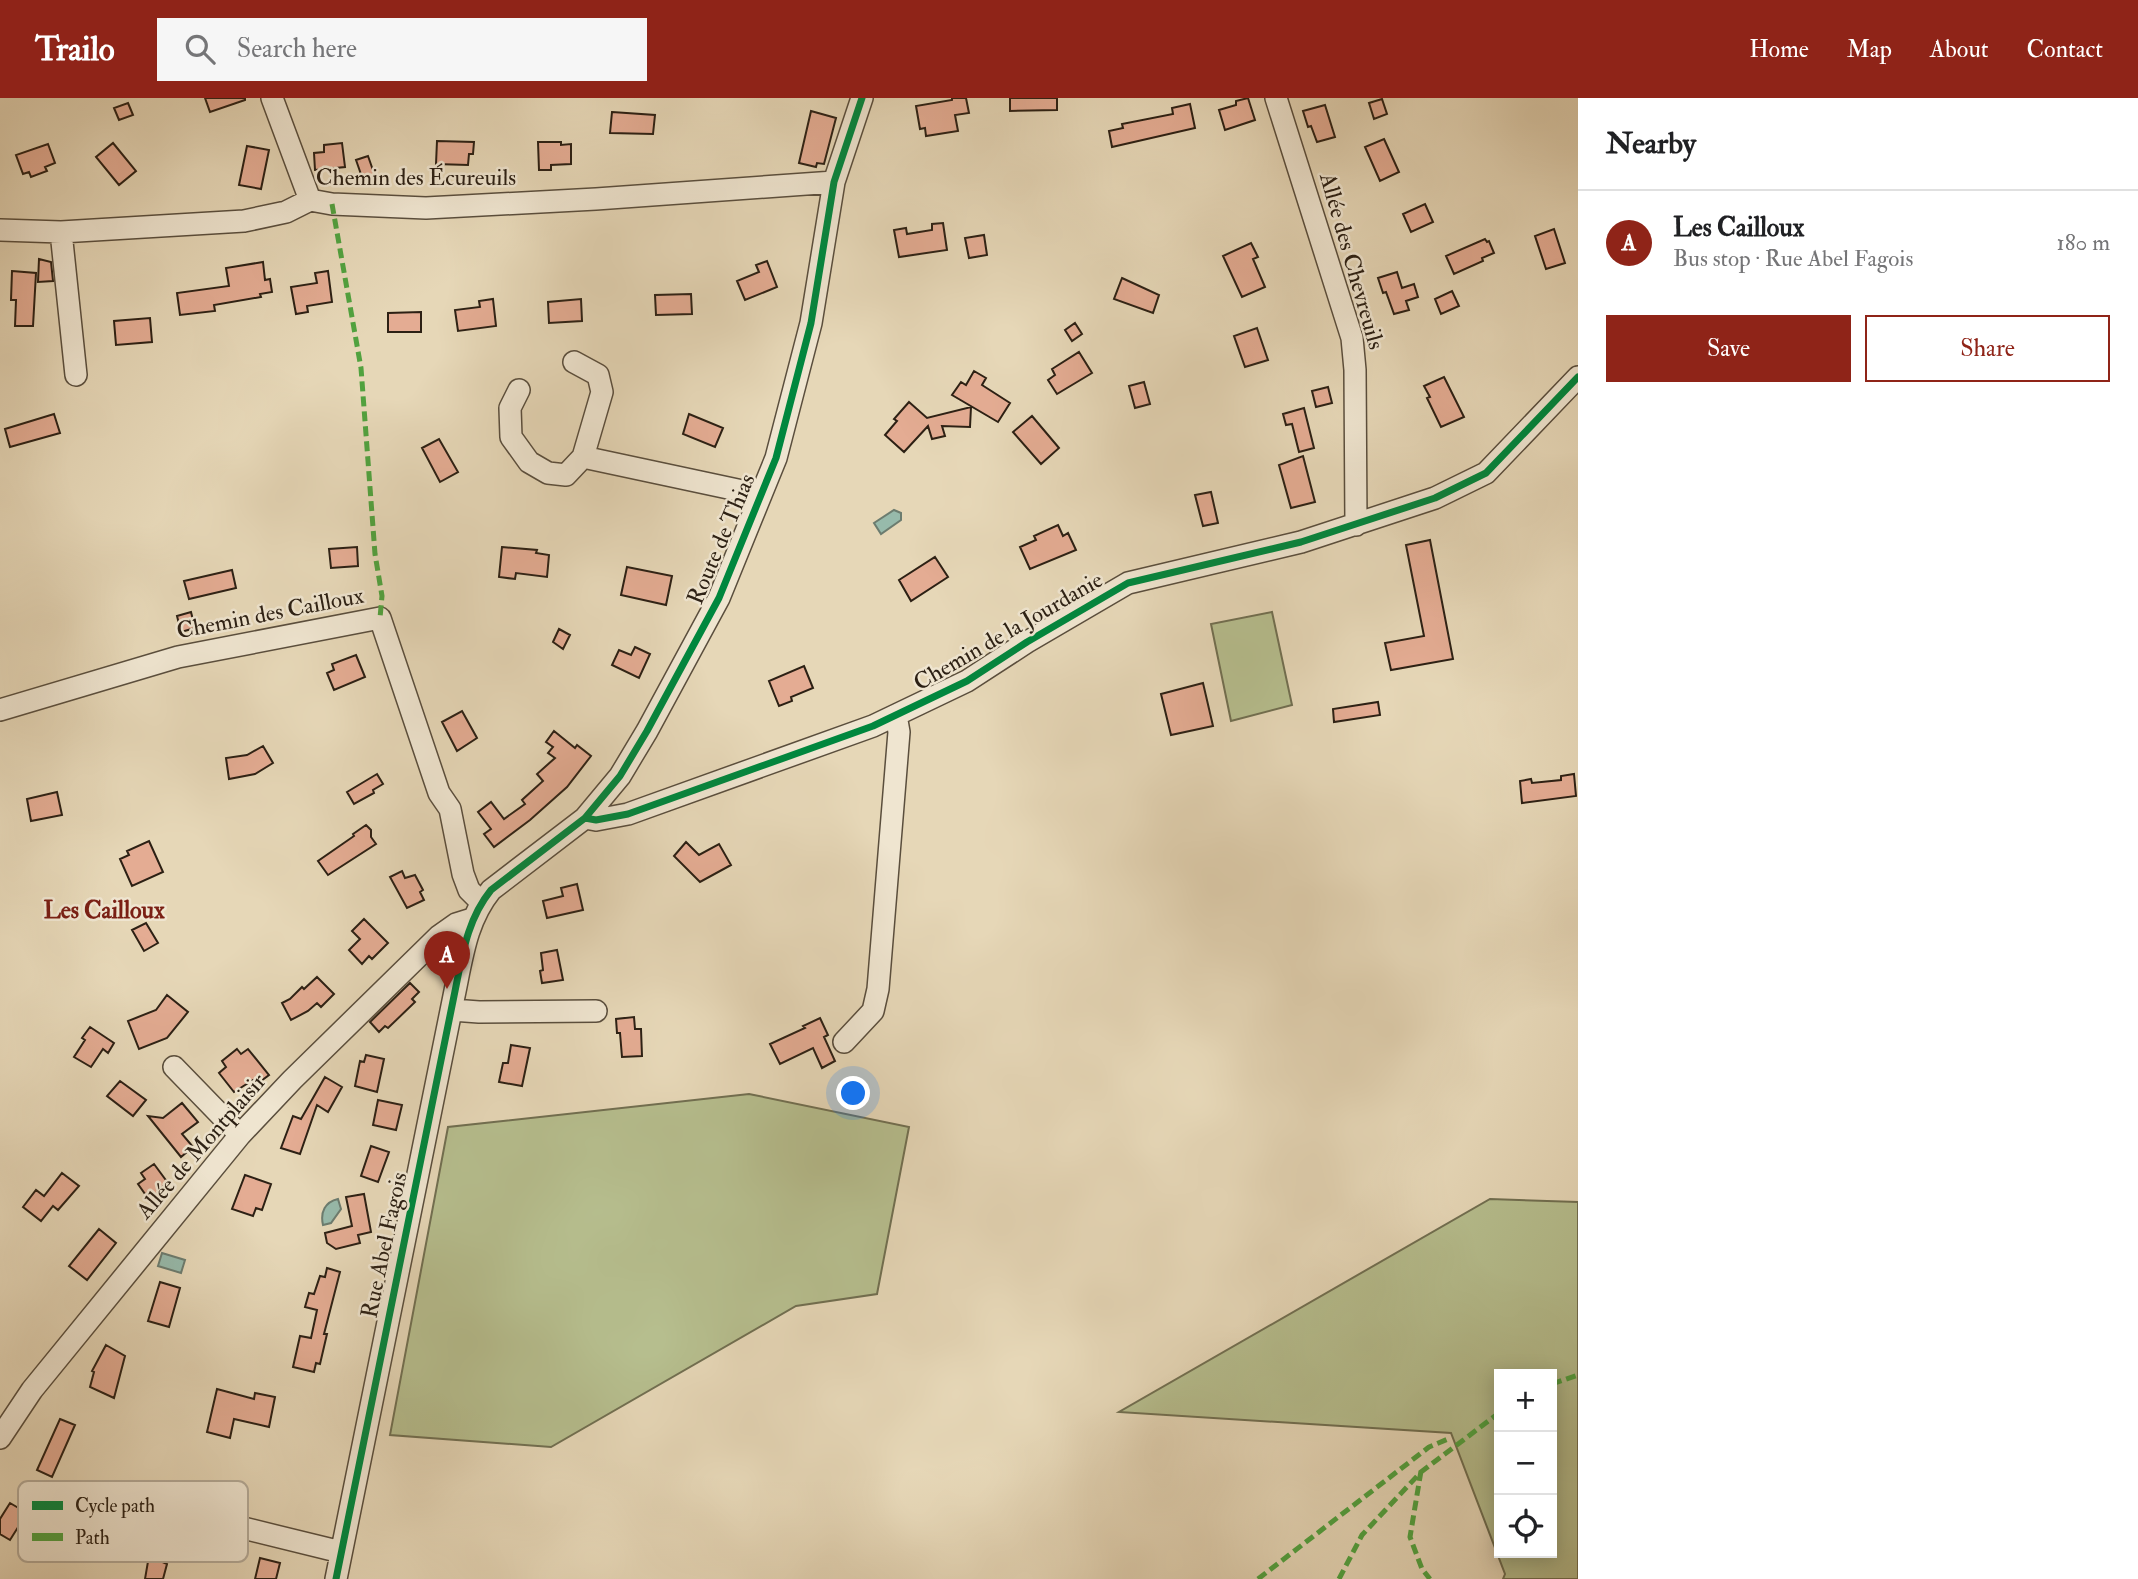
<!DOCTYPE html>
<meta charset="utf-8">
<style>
body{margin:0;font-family:"IM FELL Double Pica",serif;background:#f6f6f6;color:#202124}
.controls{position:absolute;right:21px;bottom:21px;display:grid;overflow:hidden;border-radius:0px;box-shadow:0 4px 18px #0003}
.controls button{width:63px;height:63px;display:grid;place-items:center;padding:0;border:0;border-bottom:2px solid #e0e0e0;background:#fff;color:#202124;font:35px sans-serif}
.you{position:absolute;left:854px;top:996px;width:24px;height:24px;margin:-18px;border:5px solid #fff;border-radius:50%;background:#1a73e8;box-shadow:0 0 0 10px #1a73e833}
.badge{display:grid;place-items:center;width:46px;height:46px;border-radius:50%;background:#8f2418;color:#fff;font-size:23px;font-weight:700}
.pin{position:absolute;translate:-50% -58px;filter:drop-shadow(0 2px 4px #0008)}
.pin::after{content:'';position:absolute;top:37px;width:24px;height:21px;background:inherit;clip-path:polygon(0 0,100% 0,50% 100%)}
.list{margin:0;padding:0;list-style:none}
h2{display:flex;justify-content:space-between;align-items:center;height:91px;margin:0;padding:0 28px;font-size:30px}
h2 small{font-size:23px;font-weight:400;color:#757577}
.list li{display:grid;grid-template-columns:46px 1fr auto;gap:21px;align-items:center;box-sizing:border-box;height:105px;padding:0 28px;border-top:2px solid #e0e0e0}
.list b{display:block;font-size:26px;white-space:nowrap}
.list p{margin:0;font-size:23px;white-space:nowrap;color:#757577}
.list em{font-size:23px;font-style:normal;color:#757577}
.actions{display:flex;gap:14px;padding:21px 28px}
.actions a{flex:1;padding:16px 0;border:2px solid #8f2418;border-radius:0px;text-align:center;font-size:24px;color:#8f2418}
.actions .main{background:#8f2418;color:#fff}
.icon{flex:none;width:38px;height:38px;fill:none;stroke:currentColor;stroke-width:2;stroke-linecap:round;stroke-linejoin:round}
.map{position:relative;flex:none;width:1578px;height:1481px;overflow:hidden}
header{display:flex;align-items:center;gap:42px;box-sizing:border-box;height:98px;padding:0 35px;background:#8f2418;color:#fff}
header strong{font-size:33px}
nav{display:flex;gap:38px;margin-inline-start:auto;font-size:24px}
.search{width:490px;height:63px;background:#f6f6f6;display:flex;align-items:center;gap:18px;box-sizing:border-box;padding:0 24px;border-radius:0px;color:#757577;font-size:26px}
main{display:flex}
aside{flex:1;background:#fff}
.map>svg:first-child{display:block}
.green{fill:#b6be8e;stroke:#716f51;stroke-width:2;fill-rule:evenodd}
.water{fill:#97baab;stroke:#6c7c6f;stroke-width:2}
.building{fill:#e4ac93;stroke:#2c2014;stroke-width:2}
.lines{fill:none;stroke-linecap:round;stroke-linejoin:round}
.minor-casing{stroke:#5a4e3d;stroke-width:24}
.minor{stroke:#efe5d0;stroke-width:21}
.quiet{stroke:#51a23f;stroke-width:5;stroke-dasharray:10 5;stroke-linecap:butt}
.cycleway-casing{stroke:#efe5d0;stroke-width:11}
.cycleway{stroke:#00873e;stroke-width:7}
.labels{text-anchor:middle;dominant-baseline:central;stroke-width:5;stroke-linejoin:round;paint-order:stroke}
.street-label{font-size:23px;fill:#2c2014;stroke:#efe5d0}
.neighbourhood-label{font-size:24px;font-weight:bold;fill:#7a1f14;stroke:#efe5d0}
.key{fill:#efe5d0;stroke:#b4aa98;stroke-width:2}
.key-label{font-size:19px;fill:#2c2014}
</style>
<header>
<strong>Trailo</strong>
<div class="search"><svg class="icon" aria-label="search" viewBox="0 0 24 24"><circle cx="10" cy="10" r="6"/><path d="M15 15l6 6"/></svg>Search here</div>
<nav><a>Home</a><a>Map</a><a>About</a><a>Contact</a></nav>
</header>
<main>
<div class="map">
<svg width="1578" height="1481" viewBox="0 0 1578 1481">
<rect width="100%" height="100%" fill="#e6d7b7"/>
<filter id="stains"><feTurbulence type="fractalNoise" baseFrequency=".00286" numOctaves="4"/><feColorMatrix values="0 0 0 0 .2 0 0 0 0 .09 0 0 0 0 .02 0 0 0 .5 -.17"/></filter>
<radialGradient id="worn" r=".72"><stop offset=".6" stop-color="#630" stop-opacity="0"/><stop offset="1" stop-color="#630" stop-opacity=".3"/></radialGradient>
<path class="green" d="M1272,514L1292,607L1231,623L1211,526Z
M749,996L909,1029L877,1196L796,1208L551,1349L390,1337L448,1029Z
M1490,1101L1578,1104V1481H1503L1505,1476L1451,1335L1119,1314ZM1499,1276H1552V1455H1499Z"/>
<path class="water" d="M894,412L901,415V422L881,436L874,425Z
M338,1101L341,1111L331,1125L323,1127C320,1114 325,1104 338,1101Z
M162,1155L185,1162L181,1175L158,1168Z"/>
<path class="building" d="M205,0H245V2L210,14Z
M952,0H966L969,15L955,17L958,33L926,38L925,30L920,31L916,8L952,2Z
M1010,0H1057V12L1010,13Z
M1248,0L1255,22L1225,32L1219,12L1236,7V3Z
M1382,1L1387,16L1374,21L1369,5Z
M128,5L133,17L119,22L114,10Z
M1190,6L1195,30L1112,49L1109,33L1123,30L1122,26L1173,16L1172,10Z
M1325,7L1335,39L1317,44L1311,28L1308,29L1303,13Z
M811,13L836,20L824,66L817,65L816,69L799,65Z
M612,14L655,17L653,36L610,35Z
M1384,41L1399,74L1380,83L1365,49Z
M437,43L474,44L473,56H469L468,67L436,66Z
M538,44H561V47L571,46V66L551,67V72H539Z
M113,45L136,73L119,87L96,59Z
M342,45L345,69L315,72L314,55L324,54V47Z
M48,46L55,65L45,69L47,73L31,79L29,74L23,76L16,57Z
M247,48L269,52L261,91L239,87Z
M368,58L375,78L363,82L356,62Z
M1425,106L1433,124L1411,134L1403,116Z
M943,125L947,152L899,159L894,132L906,130L907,136L932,132V126Z
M1554,131L1565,165L1546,171L1535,138Z
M984,137L987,157L969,160L965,140Z
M1485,141L1487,144L1489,143L1494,155L1482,160L1483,163L1454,176L1446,158Z
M1251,145L1258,159L1253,161L1265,189L1242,199L1223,158Z
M39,161L51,164L53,183L38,184Z
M767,163L777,189L745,202L737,183L759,174L756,167Z
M263,164L265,182L270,181L272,194L260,196L261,199L214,207L215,213L180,217L177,195L229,188L226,170Z
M12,173L36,175L33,228H15L16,202H11Z
M328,173L332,204L307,208L308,214L296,216L291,189L317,185L315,175Z
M1397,174L1402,190L1414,186L1418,199L1406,203L1409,212L1394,216L1386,194L1383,195L1378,180Z
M1122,180L1159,197L1153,215L1114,201Z
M1452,193L1459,208L1441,216L1435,201Z
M691,196L692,216L656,217L655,197Z
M493,201L496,228L458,233L455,212L480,209L479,203Z
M581,201L582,223L549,225L548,204Z
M421,214V234H388V215Z
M150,220L152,244L116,247L114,223Z
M1075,225L1082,236L1072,243L1065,232Z
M1257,230L1268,262L1245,269L1234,238Z
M1079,254L1092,275L1057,296L1048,282L1055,277L1052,271Z
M974,273L986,280L982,287L1010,305L998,324L952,297L961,284L966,287Z
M1444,279L1464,319L1441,329L1427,300L1430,299L1424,288Z
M1144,284L1150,306L1135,310L1129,288Z
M1328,289L1332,305L1316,309L1312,293Z
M909,304L927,320L971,309L970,329L942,328L945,338L932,341L928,328L904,354L885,337L897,323L894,321Z
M1304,310L1314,350L1299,354L1292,326L1286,327L1283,316Z
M54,316L60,335L10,349L5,331Z
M689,316L723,330L715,349L683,336Z
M1032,318L1059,350L1041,366L1013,334Z
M439,341L458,374L440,384L422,350Z
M1303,358L1315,404L1291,410L1279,367Z
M1211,394L1218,425L1203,428L1195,397Z
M1058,427L1063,438L1068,435L1076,452L1030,471L1020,449L1036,442L1034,438Z
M1430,442L1453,561L1391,572L1385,545L1424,538L1406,447Z
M357,449L358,468L331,470L329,451Z
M502,449L537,452L536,455L549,457L547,479L516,475L515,481L499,479Z
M935,459L948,479L911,503L899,482Z
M627,469L672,478L666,507L621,497Z
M232,472L236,490L189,501L184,483Z
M191,514L195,530L181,534L177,518Z
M559,531L570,537L563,551L553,544Z
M635,549L650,556L639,580L612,567L619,552L631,557Z
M356,557L365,579L334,592L327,575L334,572L332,566Z
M804,568L813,590L791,599L792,603L779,608L769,583Z
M1203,585L1213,628L1171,637L1161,596Z
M1378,604L1380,617L1334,624L1333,611Z
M462,613L477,640L457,653L442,624Z
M554,633L575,650L577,647L591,658L567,689L530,722L494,749L484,736L491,731L478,714L491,704L504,721L525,706L522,702L543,683L537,676L555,660L548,655L553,649L546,644Z
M263,648L273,665L255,676L229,681L226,660L247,657Z
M377,676L383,686L373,692L374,695L354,706L347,694Z
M1574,676L1576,698L1522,705L1520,683L1531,681L1532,685L1561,682V678Z
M57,694L62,717L31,723L27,701Z
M366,727L371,732V739L376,746L328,777L318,763L354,738L353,736Z
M149,743L163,774L132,788L120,761L129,757L127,753Z
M686,744L699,757L719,746L731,767L700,784L674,758Z
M402,773L405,780L415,777L423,792L420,794L424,802L407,810L390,779Z
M577,786L583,812L547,820L543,803L563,798L561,790Z
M364,821L388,845L372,861L369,858L362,866L349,852L360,841L352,833Z
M146,825L158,845L144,853L132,832Z
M557,852L563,882L542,885L540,873L543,872L541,855Z
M317,879L334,896L321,909L317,905L308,913L291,922L282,905L290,901L302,889L304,891Z
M410,885L419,894L412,901L415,904L388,930L385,928L379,934L370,924Z
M167,897L188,914L167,940L139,951L128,923L156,912Z
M634,919L635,931H641L642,958L622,959L620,935H617L616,921Z
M820,920L828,937L824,939L835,963L822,970L813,950L780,966L770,946L805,930L803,928Z
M90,929L114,945L108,955L103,951L91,969L74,959L85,942L82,940Z
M511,947L530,950L522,988L499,984L503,965H508Z
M237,951L241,956L248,951L269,977L257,986L253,982L234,994L219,975L226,969L222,963Z
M366,957L384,961L377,994L355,988L360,963L364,964Z
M325,979L342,989L328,1014L317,1007L300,1056L281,1050L293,1018L301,1021Z
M120,983L146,1002L133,1018L107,998Z
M378,1002L402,1007L396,1032L373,1027Z
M182,1005L198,1024L182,1036L193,1049L181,1059L148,1018L163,1020Z
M371,1048L389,1054L378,1084L361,1078Z
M154,1066L168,1085L158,1092L161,1095L150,1103L138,1086L145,1081L141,1075Z
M62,1075L79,1088L58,1112L53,1108L41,1123L23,1109L36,1092L44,1098Z
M245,1077L271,1086L262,1112L256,1110L253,1118L232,1111Z
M364,1096L371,1134L358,1137L360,1145L336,1151L327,1145L325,1135L352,1128L346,1099Z
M99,1131L116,1145L87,1182L69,1168Z
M327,1170L340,1174L324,1236H327L320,1266L316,1265L314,1274L293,1269L300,1238L311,1240L317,1212L305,1209L309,1195L314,1196L320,1178L325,1179Z
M160,1184L180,1190L169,1229L148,1223Z
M106,1247L125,1258L114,1300L90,1289L94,1274L92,1273Z
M217,1291L254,1301L255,1295L275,1299L269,1329L234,1321L230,1340L207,1334Z
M60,1321L75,1327L52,1379L37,1372Z
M10,1405L27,1415L10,1442L0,1436V1421Z
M151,1446L165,1449L162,1464L167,1466L163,1481H145Z
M260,1460L280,1465L276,1481H255Z"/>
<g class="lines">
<g class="minor-casing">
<path id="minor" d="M272,0L310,102
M1276,0L1352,240L1355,272L1356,427
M0,132L61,134L244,123L286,114L310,102L332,106L426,110L596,101L834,84
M61,134L76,277
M574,264L598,277L602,294L583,359
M519,292L510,310L511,339L529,364L548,375L566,377L583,359L761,397
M0,612L178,559L380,520L439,695L450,711L463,776L469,792L481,804
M585,720L596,722L628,716L873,628L967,583L1027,544L1128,485L1301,444L1435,400L1486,375L1578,279
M452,912L479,914L596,913
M844,944L873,913L878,891L899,634L896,617
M174,969L240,1037
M0,1340L32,1292L240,1037L292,982L439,838L456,826L472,821
M133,1403L341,1454
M336,1481L454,898C462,860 466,823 491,792L585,720L620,678L647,633L719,500L776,360L811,225L834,84L862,0"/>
</g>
<use href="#minor" class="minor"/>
<path class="quiet" d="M332,106L361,270L375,456L382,498L380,520
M1552,1286L1578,1277
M1421,1373L1410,1439L1422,1471L1430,1481
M1258,1481L1429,1349L1448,1341
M1339,1481L1362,1437L1421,1374L1499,1315"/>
<g class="cycleway-casing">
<path id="cycleway" d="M585,720L596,722L628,716L873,628L967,583L1027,544L1128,485L1301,444L1435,400L1486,375L1578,279
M336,1481L454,898C462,860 466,823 491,792L585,720L620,678L647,633L719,500L776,360L811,225L834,84L862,0"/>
</g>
<use href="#cycleway" class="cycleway"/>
</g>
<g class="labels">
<g class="street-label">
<text x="416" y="79">Chemin des Écureuils</text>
<text transform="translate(1352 163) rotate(74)">Allée des Chevreuils</text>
<text transform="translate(721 441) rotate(-67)">Route de Thias</text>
<text transform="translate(270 515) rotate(-11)">Chemin des Cailloux</text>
<text transform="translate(1008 533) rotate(-30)">Chemin de la Jourdanie</text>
<text transform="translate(201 1048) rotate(-49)">Allée de Montplaisir</text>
<text transform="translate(384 1147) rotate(-78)">Rue Abel Fagois</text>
</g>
<g class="neighbourhood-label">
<text x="104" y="812">Les Cailloux</text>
</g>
</g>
<rect x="18" y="1383" width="230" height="81" rx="10" class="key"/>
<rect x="32" y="1403" width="31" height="9" fill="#00873e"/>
<rect x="32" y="1435" width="31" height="8" fill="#51a23f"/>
<g class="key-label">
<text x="75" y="1414">Cycle path</text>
<text x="75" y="1446">Path</text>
</g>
<rect width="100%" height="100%" filter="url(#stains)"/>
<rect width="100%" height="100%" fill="url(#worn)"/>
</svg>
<div class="controls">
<button>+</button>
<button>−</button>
<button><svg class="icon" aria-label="locate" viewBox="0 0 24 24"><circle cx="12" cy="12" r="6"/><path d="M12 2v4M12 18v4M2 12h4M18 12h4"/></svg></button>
</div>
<div class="you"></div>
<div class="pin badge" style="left:447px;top:891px">A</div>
</div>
<aside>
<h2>Nearby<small></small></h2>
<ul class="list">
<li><span class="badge">A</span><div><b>Les Cailloux</b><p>Bus stop · Rue Abel Fagois</p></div><em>180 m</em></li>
</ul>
<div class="actions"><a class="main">Save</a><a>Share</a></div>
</aside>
</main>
